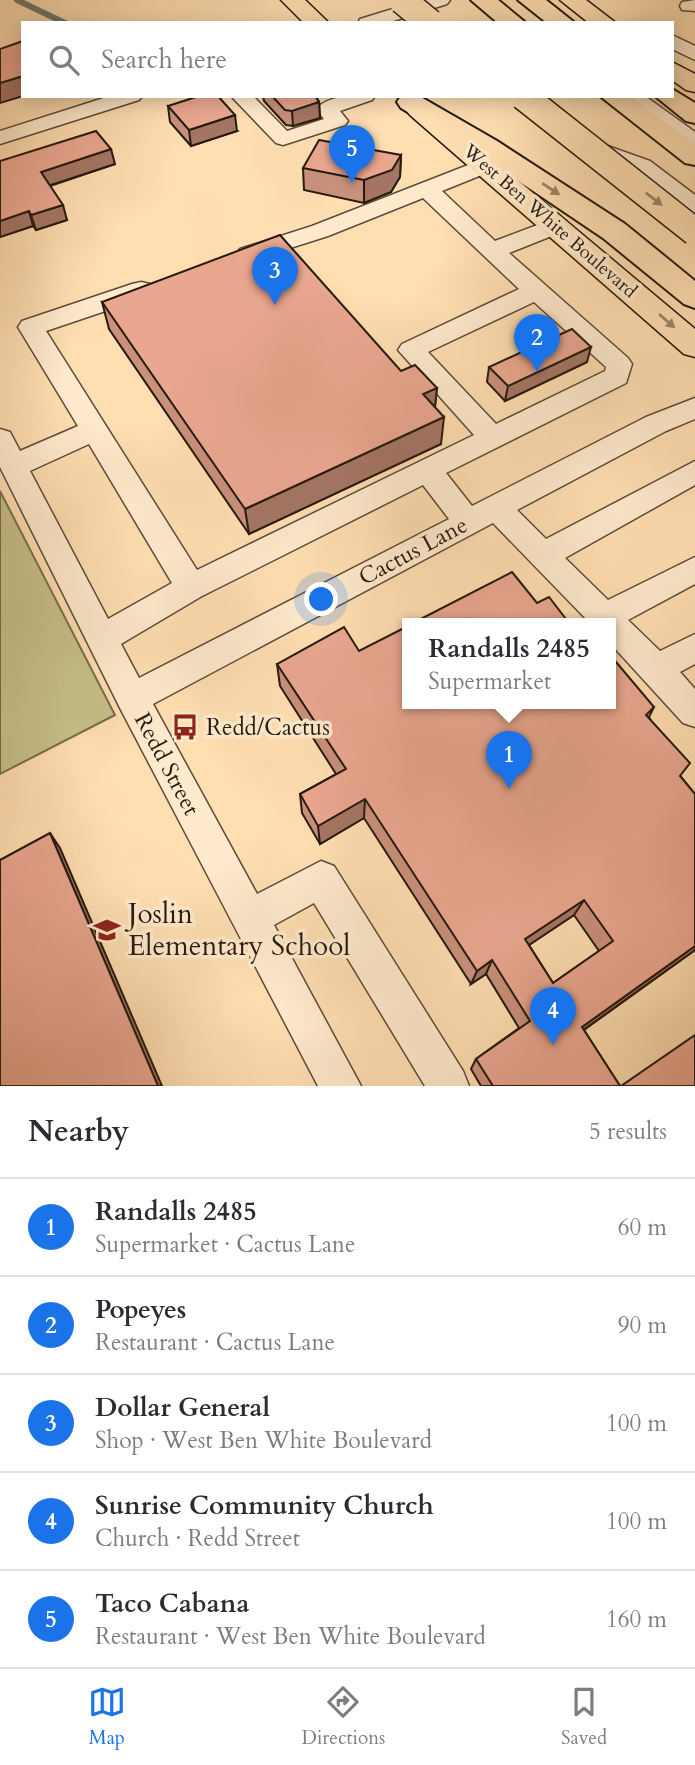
<!DOCTYPE html>
<meta charset="utf-8">
<style>
body{margin:0;font-family:Cardo,serif;background:#f7f7f7;color:#2b2b33}
.you{position:absolute;left:322px;top:600px;width:24px;height:24px;margin:-18px;border:5px solid #fff;border-radius:50%;background:#1a73e8;box-shadow:0 0 0 10px #1a73e833}
.badge{display:grid;place-items:center;width:46px;height:46px;border-radius:50%;background:#1a73e8;color:#fff;font-size:23px;font-weight:700}
.pin{position:absolute;translate:-50% -58px;filter:drop-shadow(0 2px 4px #0008)}
.pin::after{content:'';position:absolute;top:37px;width:24px;height:21px;background:inherit;clip-path:polygon(0 0,100% 0,50% 100%)}
.popup{position:absolute;left:402px;top:618px;width:214px;height:91px;box-sizing:border-box;display:grid;place-content:center;border-radius:0px;background:#fff;filter:drop-shadow(0 2px 5px #0005);font-size:23px;white-space:nowrap;color:#7c7c81}
.popup b{font-size:26px;color:#2b2b33}
.popup::after{content:'';position:absolute;left:50%;top:100%;margin-left:-14px;border:14px solid transparent;border-top-color:#fff}
.list{margin:0;padding:0;list-style:none}
h2{display:flex;justify-content:space-between;align-items:center;height:91px;margin:0;padding:0 28px;font-size:30px}
h2 small{font-size:23px;font-weight:400;color:#7c7c81}
.list li{display:grid;grid-template-columns:46px 1fr auto;gap:21px;align-items:center;box-sizing:border-box;height:98px;padding:0 28px;border-top:2px solid #e1e1e2}
.list b{display:block;font-size:26px;white-space:nowrap}
.list p{margin:0;font-size:23px;white-space:nowrap;color:#7c7c81}
.list em{font-size:23px;font-style:normal;color:#7c7c81}
.icon{flex:none;width:38px;height:38px;fill:none;stroke:currentColor;stroke-width:2;stroke-linecap:round;stroke-linejoin:round}
.map{position:relative;flex:none;width:695px;height:1086px;overflow:hidden}
.search{position:absolute;background:#fff;box-shadow:0 4px 18px #0003;left:21px;right:21px;top:21px;height:77px;display:flex;align-items:center;gap:18px;box-sizing:border-box;padding:0 24px;border-radius:0px;color:#7c7c81;font-size:26px}
.sheet{height:581px;background:#fff}
nav{display:flex;justify-content:space-around;align-items:center;box-sizing:border-box;height:98px;border-top:2px solid #e1e1e2;background:#fff;font-size:19px;color:#7c7c81}
nav a{display:grid;justify-items:center;gap:4px}
nav .on{color:#1a73e8}
.map>svg:first-child{display:block}
.green{fill:#c7bf88;stroke:#766c4c;stroke-width:2}
.lines{fill:none;stroke-linecap:round;stroke-linejoin:round}
.stream{stroke:#6f7b6c;stroke-width:6}
.minor-casing{stroke:#5c4b38;stroke-width:3}
.major-casing{stroke:#261a0f;stroke-width:3}
.highway-casing{stroke:#261a0f;stroke-width:4}
.minor{fill:#ffeacd;fill-rule:evenodd}
.major{fill:#ffdeb2;fill-rule:evenodd}
.highway{fill:#ffdeb2;fill-rule:evenodd}
.highway-bridge-casing{stroke:#261a0f;stroke-width:30;stroke-linecap:butt}
.highway-bridge{stroke:#ffdeb2;stroke-width:27}
.wall{fill:#c9907c;stroke:#261a0f;stroke-width:2;fill-rule:evenodd}
.shaded-wall{fill:#a47565;stroke:#261a0f;stroke-width:2}
.building{fill:#eaa790;stroke:#261a0f;stroke-width:2;fill-rule:evenodd}
.oneway{fill:#9d8669}
.labels{text-anchor:middle;dominant-baseline:central;stroke-width:7;stroke-linejoin:round;paint-order:stroke}
.far-street-label{font-size:19px;fill:#261a0f;stroke:#ffeacd}
.street-label{font-size:23px;fill:#261a0f;stroke:#ffeacd}
.poi-label{font-size:23px;fill:#261a0f;stroke:#ffeacd;text-anchor:start}
.near-poi-label{font-size:28px;fill:#261a0f;stroke:#ffeacd;text-anchor:start}
</style>
<div class="map">
<svg width="695" height="1086" viewBox="0 0 695 1086">
<rect width="100%" height="100%" fill="#ffdeb2"/>
<filter id="stains"><feTurbulence type="fractalNoise" baseFrequency=".00286" numOctaves="4"/><feColorMatrix values="0 0 0 0 .2 0 0 0 0 .09 0 0 0 0 .02 0 0 0 .5 -.17"/></filter>
<radialGradient id="worn" r=".72"><stop offset=".6" stop-color="#630" stop-opacity="0"/><stop offset="1" stop-color="#630" stop-opacity=".3"/></radialGradient>
<path class="green" d="M0,491L115,715L0,774Z"/>
<g class="lines">
<path class="stream" d="M17,0L65,23"/>
<g class="minor-casing">
<path id="minor" d="M422,0H450L447,4L387,23H358L360,19Z
M695,0V11L682,10L680,6L682,2Z
M672,35L695,46V60L672,49Z
M110,96H142L139,100L0,144V131Z
M231,96H253L287,131L324,119L316,109C329,94 356,96 375,96L372,100L340,111L348,121L345,125L283,145L276,143Z
M621,96H645L695,132V148L687,147Z
M588,139L650,161L695,195V213L687,211L634,171L580,150L577,145L580,140Z
M486,158L494,160L497,165L494,170L442,191L495,241L548,221L556,219L564,221L568,226L564,231L509,253L628,358L632,364L626,383L446,473L472,506L646,417L695,398V419L666,431L517,510L546,539L695,461V485L565,558L608,600L695,557V584L628,620L660,651L695,634V664L680,672L695,689V727L683,723L610,643V623H590L493,523L153,704L257,894L321,861L334,866L463,1071L469,1086H425L314,903L274,925L361,1086H318L120,708L0,467V429L10,432L20,451L78,426L18,327L22,321L132,284L141,282L150,284L153,290L150,296L46,331L197,570L474,435L398,350L402,344L519,289L423,198L328,236L256,259L248,262L240,259L236,254L240,249L312,226ZM534,302L606,367L605,371L496,424L428,352ZM89,444L172,583L108,619L30,471ZM423,485L449,519L139,678L121,644L202,596Z"/>
</g>
<g class="major-casing">
<path id="major" d="M281,0H305L329,23H304Z
M560,0H586L616,23H589Z
M672,62L695,74V92L686,90L672,80Z
M419,102L428,105L695,329V357L684,354L410,115L406,110L410,105Z"/>
</g>
<g class="highway-casing">
<path id="highway" d="M471,0H498L526,23H498Z
M518,0H546L575,23H547Z
M672,89L695,103V123L686,121L655,96H672Z
M401,96H419L497,141L625,224L695,281V308L684,304L603,238L477,153L401,108L397,102Z
M600,96H630L695,144V165L685,163Z"/>
</g>
<use href="#minor" class="minor"/>
<use href="#major" class="major"/>
<use href="#highway" class="highway"/>
<g class="highway-bridge-casing">
<path id="highway-bridge" d="M402,0L430,23
M523,96L695,232"/>
</g>
<use href="#highway-bridge" class="highway-bridge"/>
</g>
<path class="wall" d="M263,96H316L319,102L320,118L293,126L286,125L264,101Z
M168,106L237,131L191,146L170,122Z
M401,155L400,177L391,192L364,203L304,190L303,168Z
M0,161L115,164L50,186L67,220L36,230L33,226L0,237Z
M102,302L437,388L435,407L441,444L249,534L109,329Z
M587,362L505,401L487,382L489,367Z
M359,651L654,707L649,717L681,777L695,794V950L584,1030L620,1086H481L471,1069L476,1059L519,1028L486,974L471,984L364,818L320,844L302,813L300,794L336,774L280,686L277,664ZM574,915L599,951L553,983L529,945Z"/>
<path class="shaded-wall" d="M23,76V96L0,103V83Z
M313,96H316V103L319,102L320,118L293,126L292,111Z
M235,115L237,131L191,146L189,130Z
M111,149L115,164L45,187L41,172Z
M401,155L400,177L391,192L364,203V180Z
M63,205L67,220L36,230L31,215Z
M29,211L33,226L0,237V221Z
M591,347L587,362L505,401L508,386Z
M437,388L434,415L423,394Z
M444,417L441,444L249,534L245,509Z
M365,799L364,818L320,844L318,826Z
M50,833L60,848L162,1086H158Z
M584,900L574,915L517,953L525,939Z
M695,946V950L572,1038L582,1027Z
M492,960L486,974L471,984L477,971Z"/>
<path class="building" d="M23,41V76L0,83V49Z
M199,96H218L235,115L189,130L168,106Z
M272,96H315L319,102L292,111L285,110Z
M96,131L111,149L41,172L63,205L31,215L29,211L0,221V161Z
M319,140L401,155L392,170L364,180L303,168Z
M280,235L401,371L415,365L437,388L423,394L444,417L245,509L102,302Z
M572,329L591,347L508,386L489,367Z
M512,572L537,603L549,597L569,623H413Z
M408,626V703H611V656L654,707L646,715L690,763L680,776L695,794V946L582,1027L620,1086H493L476,1059L530,1021L492,960L477,971L365,799L318,826L300,794L346,769L277,664L344,627L359,651ZM584,900L613,941L553,983L525,939Z
M50,833L158,1086H0V860Z
M695,1035V1086H621Z"/>
<defs><path id="oneway-solid" d="M-6-.8H1V-3.2L6.5 0L1 3.2V.8H-6Z" transform="scale(1.75)"/></defs>
<g class="oneway">
<use href="#oneway-solid" transform="translate(551 189) rotate(33)"/>
<use href="#oneway-solid" transform="translate(654 199) rotate(38)"/>
<use href="#oneway-solid" transform="translate(667 321) rotate(41)"/>
</g>
<defs>
<g id="bus-bare" transform="scale(2.1)"><path d="M-5-6H5V4H4V6H2V4H-2V6H-4V4H-5ZM-3.5-4V0h7V-4ZM-3.5 1.2v1.5H-2V1.2ZM2 1.2v1.5H3.5V1.2Z" fill="#8f2418" stroke="#ffeacd" stroke-width="2.5" paint-order="stroke"/></g>
<g id="school-bare" transform="scale(2.1)"><path d="M0-5L7-2L0 1L-7-2ZM-4 1L0 2.5L4 1V4Q0 6-4 4Z" fill="#8f2418" stroke="#ffeacd" stroke-width="2.5" paint-order="stroke"/></g>
</defs>
<g fill-rule="evenodd">
<use href="#bus-bare" x="185" y="727"/>
<use href="#school-bare" x="107" y="930"/>
</g>
<g class="labels">
<g class="far-street-label">
<text transform="translate(550 221) rotate(41)">West Ben White Boulevard</text>
</g>
<g class="street-label">
<text transform="translate(413 551) rotate(-28)">Cactus Lane</text>
<text transform="translate(167 764) rotate(62)">Redd Street</text>
</g>
<g class="poi-label">
<text x="206" y="727">Redd/Cactus</text>
</g>
<g class="near-poi-label">
<text x="128" y="914">Joslin<tspan x="128" dy="32">Elementary School</tspan></text>
</g>
</g>
<rect width="100%" height="100%" filter="url(#stains)"/>
<rect width="100%" height="100%" fill="url(#worn)"/>
</svg>
<div class="you"></div>
<div class="pin badge" style="left:509px;top:789px">1</div>
<div class="popup"><b>Randalls 2485</b>Supermarket</div>
<div class="pin badge" style="left:537px;top:372px">2</div>
<div class="pin badge" style="left:275px;top:305px">3</div>
<div class="pin badge" style="left:553px;top:1045px">4</div>
<div class="pin badge" style="left:352px;top:183px">5</div>
<div class="search"><svg class="icon" aria-label="search" viewBox="0 0 24 24"><circle cx="10" cy="10" r="6"/><path d="M15 15l6 6"/></svg>Search here</div>
</div>
<section class="sheet">
<h2>Nearby<small>5 results</small></h2>
<ul class="list">
<li><span class="badge">1</span><div><b>Randalls 2485</b><p>Supermarket · Cactus Lane</p></div><em>60 m</em></li>
<li><span class="badge">2</span><div><b>Popeyes</b><p>Restaurant · Cactus Lane</p></div><em>90 m</em></li>
<li><span class="badge">3</span><div><b>Dollar General</b><p>Shop · West Ben White Boulevard</p></div><em>100 m</em></li>
<li><span class="badge">4</span><div><b>Sunrise Community Church</b><p>Church · Redd Street</p></div><em>100 m</em></li>
<li><span class="badge">5</span><div><b>Taco Cabana</b><p>Restaurant · West Ben White Boulevard</p></div><em>160 m</em></li>
</ul>
</section>
<nav>
<a class="on"><svg class="icon" aria-label="map" viewBox="0 0 24 24"><path d="M3 6l6-2 6 2 6-2v14l-6 2-6-2-6 2zM9 4v14M15 6v14"/></svg>Map</a>
<a><svg class="icon" aria-label="directions" viewBox="0 0 24 24"><path d="M12 3l9 9-9 9-9-9zM9 14v-3h6M13 9l2 2-2 2"/></svg>Directions</a>
<a><svg class="icon" aria-label="saved" viewBox="0 0 24 24"><path d="M7 4h10v16l-5-4-5 4z"/></svg>Saved</a>
</nav>
